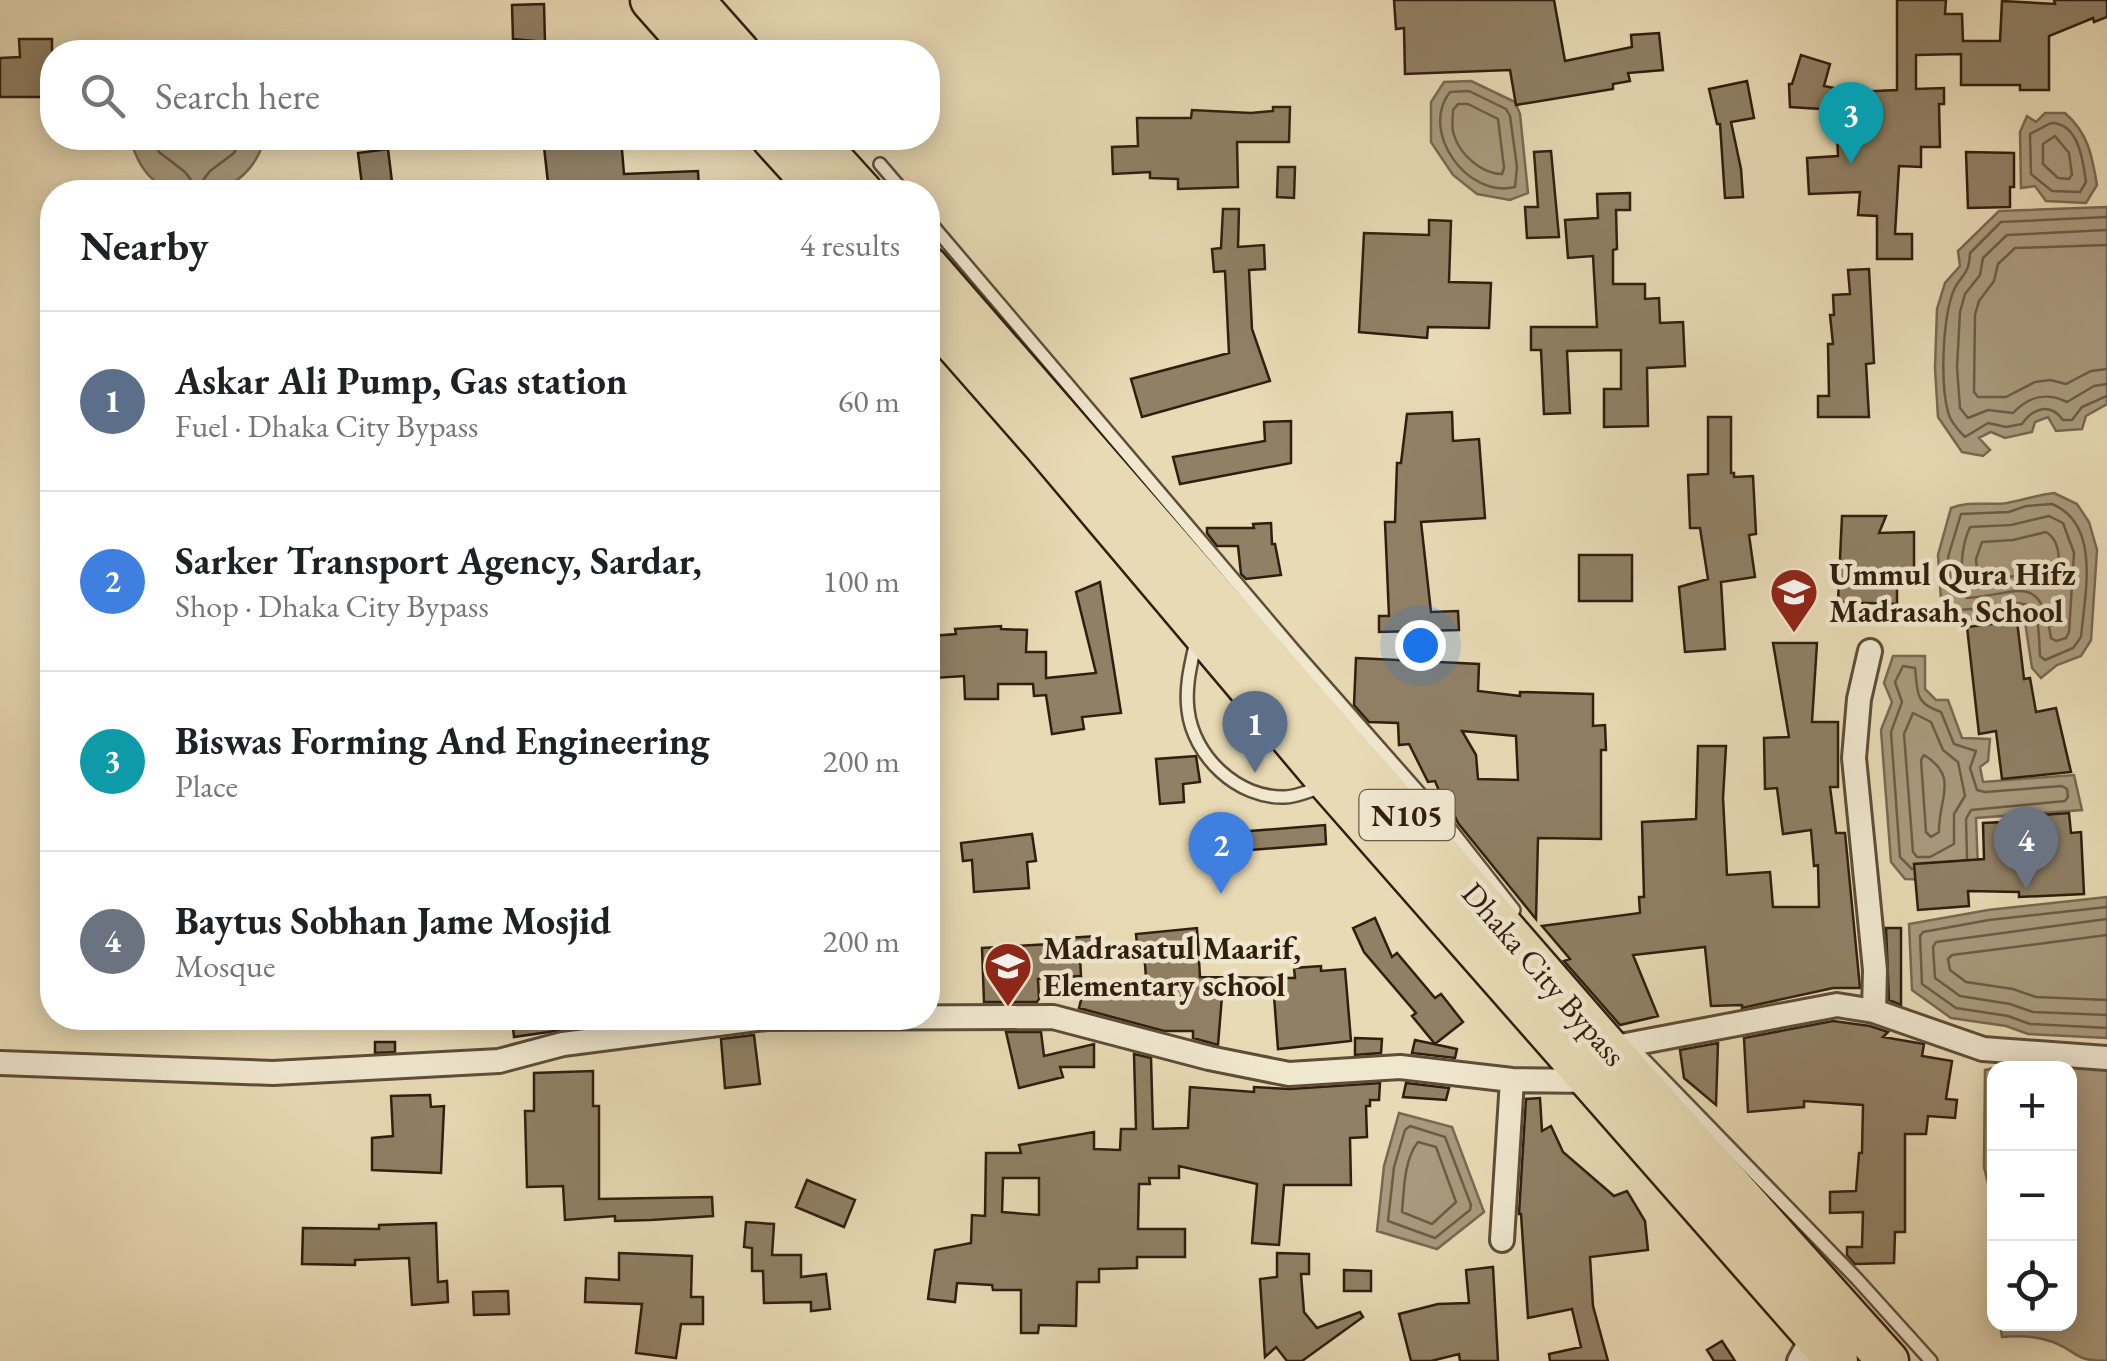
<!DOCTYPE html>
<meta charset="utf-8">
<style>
body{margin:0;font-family:"EB Garamond",serif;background:#f2f2f2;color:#202124}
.controls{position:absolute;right:30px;bottom:30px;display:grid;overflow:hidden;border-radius:20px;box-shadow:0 5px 25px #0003}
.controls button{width:90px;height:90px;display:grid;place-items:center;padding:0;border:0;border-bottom:2px solid #e0e0e0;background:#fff;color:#202124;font:50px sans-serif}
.you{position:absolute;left:1420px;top:645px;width:35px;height:35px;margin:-25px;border:8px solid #fff;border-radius:50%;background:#1a73e8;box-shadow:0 0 0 15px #1a73e833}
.badge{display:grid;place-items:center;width:65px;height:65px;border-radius:50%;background:#8f2418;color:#fff;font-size:32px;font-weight:700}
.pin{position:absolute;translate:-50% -82px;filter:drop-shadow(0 2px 5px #0008)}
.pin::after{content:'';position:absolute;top:52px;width:35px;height:30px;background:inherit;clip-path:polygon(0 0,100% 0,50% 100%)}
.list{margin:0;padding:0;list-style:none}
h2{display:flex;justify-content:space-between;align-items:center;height:130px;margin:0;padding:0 40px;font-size:42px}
h2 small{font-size:32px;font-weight:400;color:#757577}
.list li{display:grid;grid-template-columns:65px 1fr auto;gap:30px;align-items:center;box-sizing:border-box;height:180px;padding:0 40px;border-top:2px solid #e0e0e0}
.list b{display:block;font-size:38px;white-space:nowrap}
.list p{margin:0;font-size:32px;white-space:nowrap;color:#757577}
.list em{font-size:32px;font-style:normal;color:#757577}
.icon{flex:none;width:55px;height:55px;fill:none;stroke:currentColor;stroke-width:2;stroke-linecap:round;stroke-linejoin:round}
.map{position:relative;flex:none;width:2107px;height:1361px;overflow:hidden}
.search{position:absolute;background:#fff;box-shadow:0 5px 25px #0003;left:40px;top:40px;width:900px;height:110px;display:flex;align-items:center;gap:25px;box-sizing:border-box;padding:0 35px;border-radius:40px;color:#757577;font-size:38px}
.panel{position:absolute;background:#fff;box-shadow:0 5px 25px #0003;left:40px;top:180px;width:900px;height:850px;border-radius:40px}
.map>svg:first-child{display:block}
.water{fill:#a99a7d;stroke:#796851;stroke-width:2.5}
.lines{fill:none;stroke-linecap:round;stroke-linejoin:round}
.shore{stroke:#6c5c46;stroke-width:2.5}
.building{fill:#908065;stroke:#301e0f;stroke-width:2.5;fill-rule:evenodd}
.lane-casing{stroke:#5e4d38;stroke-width:16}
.street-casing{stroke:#5e4d38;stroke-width:28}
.highway-casing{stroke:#301e0f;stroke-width:45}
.lane{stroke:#f0e7cf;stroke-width:11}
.street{stroke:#f0e7cf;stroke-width:22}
.highway{stroke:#e8dab5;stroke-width:40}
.labels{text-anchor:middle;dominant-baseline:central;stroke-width:9;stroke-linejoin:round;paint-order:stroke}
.shield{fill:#f0e7cf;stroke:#6a5a49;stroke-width:2.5}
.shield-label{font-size:30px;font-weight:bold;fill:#301e0f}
.poi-label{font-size:32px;font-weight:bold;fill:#301e0f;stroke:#f0e7cf;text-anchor:start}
.street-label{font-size:32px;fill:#301e0f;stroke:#f0e7cf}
</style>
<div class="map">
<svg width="2107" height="1361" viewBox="0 0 2107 1361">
<rect width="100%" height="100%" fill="#e8dab5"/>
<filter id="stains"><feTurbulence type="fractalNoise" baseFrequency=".002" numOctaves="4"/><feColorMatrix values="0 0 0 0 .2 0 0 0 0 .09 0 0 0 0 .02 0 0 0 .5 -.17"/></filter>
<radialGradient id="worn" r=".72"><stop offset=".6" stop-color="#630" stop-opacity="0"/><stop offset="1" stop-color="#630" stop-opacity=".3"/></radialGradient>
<path class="water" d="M1471,81L1515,102L1520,114L1528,193L1510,200L1477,194L1453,175L1431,142V102L1444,82Z
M2045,113H2065C2088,133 2092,155 2097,185L2086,203L2046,201L2035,186L2021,188L2020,132L2027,116L2036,122Z
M129,138H264C255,184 201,209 159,184C142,173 136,156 129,138Z
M2107,207V404L2086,416L2082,429L2056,431L2048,417L2035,422L2032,432L2005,438L1991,432L1979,438L1990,450L1983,456L1962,452L1938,417L1935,368L1937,309L1945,283L1960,266L1958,251L1999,211Z
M2054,493L2077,504L2089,522L2097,550L2091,640L2081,656L2057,665L2041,678L2032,668L2024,615L2013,613L1953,622L1942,614L1938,555L1951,508C1969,500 1988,506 2007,503C2023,500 2037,495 2054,493Z
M1893,656H1925V689L1936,700H1948L1962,738L1990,739L1988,761L1980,767L1983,782L2074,775L2082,810L1976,818L1978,870L1938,880L1905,879L1891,862L1881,730L1892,702L1884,683Z
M2107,897V1038L2028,1034L2006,1026L1951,1018L1912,990L1909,924L1988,910Z
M2019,1062L2107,1067V1361C2073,1361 2079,1352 2053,1342C2036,1336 2020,1335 2002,1337L2000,1324H2070V1068H1994V1207L1984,1167L1985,1070Z
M1399,1113L1452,1127L1484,1212L1437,1249L1377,1231L1384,1166Z"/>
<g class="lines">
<path class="shore" d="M1469,91L1506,109L1510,116L1517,167L1515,187C1467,199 1419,131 1450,92Z
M1458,104H1468L1498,119L1504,168L1502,174C1482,174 1460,155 1454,135C1451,128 1453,117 1453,110Z
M2051,123C2079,123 2083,161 2086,182L2080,192L2052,191L2031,174L2030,134Z
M2055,136L2069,153L2072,175L2069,179L2058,178L2043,164V144Z
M153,138L159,152L185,172L197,188L210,171L234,153L241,138
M2107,217L2001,222L1970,253C1969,279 1958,275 1952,295C1943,323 1940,382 1948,412C1950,421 1959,431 1965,437L1988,423L2006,427L2022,424C2033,408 2050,402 2063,420H2072L2082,407L2107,396
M2107,230L2007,235L1983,258L1980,275L1965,294L1960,312L1957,367L1960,408L1968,418L1988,410L2013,413C2029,396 2046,392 2067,402L2094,386L2107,384
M2107,245L2015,248L1998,264L1994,281L1979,301L1975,315L1974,392L1978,397H2006L2035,382L2050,380L2066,384L2091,371L2107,369
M2052,504C2101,524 2085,593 2081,637L2073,648L2045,660L2040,656C2039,644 2040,618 2032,608C2019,595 1972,614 1952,609L1948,557L1961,514L2009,512L2026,506Z
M2049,516L2063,523L2074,553L2069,632L2066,638L2056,641L2051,638C2041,570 2017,595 1967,598L1963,594C1961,570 1960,549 1970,527L2011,525Z
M2046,532C2063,542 2060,570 2055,587L2017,576L1978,580L1976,559L1982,542L2013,540Z
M1913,713L1931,722L1943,750L1958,762L1965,796L1954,814V844L1930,857H1917L1913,852L1904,734Z
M1924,755C1960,777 1938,799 1939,832L1931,837L1926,832L1921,760Z
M1912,869L1900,857L1891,732L1902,702L1895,682L1903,666L1915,668C1918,692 1914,703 1941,712L1954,744L1976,751L1970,768L1977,790L1985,792L2062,786L2067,789L2068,797L2065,801L1971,810L1966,819L1967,858
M2107,907L1989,920L1923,932L1920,936L1922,984L1956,1008L2008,1016L2030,1024L2107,1028
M2107,919L1936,942L1933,947L1935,978L1960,996L2010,1004L2033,1012L2107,1015
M2107,935L1952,955L1948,959L1950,970L1966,982L2013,989L2036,997L2107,1000
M1410,1126L1445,1137L1471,1205L1470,1210L1435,1238L1388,1221L1394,1167L1405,1130Z
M1418,1142L1436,1147L1456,1202L1432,1224L1402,1212C1404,1190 1404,1159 1418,1142Z"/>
</g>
<path class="building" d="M1394,0H1554L1565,61L1632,47L1631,35L1659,33L1663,70L1628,73L1630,81L1613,84V89L1516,105L1510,70L1405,74L1404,28L1396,29Z
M1897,0H1946L1945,14H1962L1963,41H2000L2002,1L2055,4L2054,0H2107V17L2094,22L2093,18L2049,36V90H2020V85H1961V54L1916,55V89L1944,88V104H1939L1940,147H1921V167L1899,166L1895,234H1912V259H1877V216L1858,215L1860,192L1809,194L1807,158L1838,156L1836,110L1790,107L1789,84H1792L1801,55L1830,64L1824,86L1854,92L1897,90Z
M544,4L545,42L513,39L512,5Z
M19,39H52V97H0V58L20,57Z
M1747,81L1754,118L1731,122L1741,169L1743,197L1725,198L1720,124H1717L1709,89Z
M1273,107H1290L1289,142H1237L1238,187L1178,189V179L1150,178V172L1113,174L1112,147L1138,146L1137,118H1191L1192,110L1251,113L1273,111Z
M543,138H621L624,174L698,171L699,189L549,192Z
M388,149L392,182L362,185L358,153Z
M1551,151L1559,237L1527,238L1525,207H1538L1534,152Z
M1966,152L2014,153V187H2010V207L1968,208Z
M1278,167H1295L1294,198L1277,197Z
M1630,193V210H1616L1617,249L1613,250V284H1645V299L1659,298L1660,323L1683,322L1685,366L1647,368L1648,426L1604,427V389H1621V350L1567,351L1570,413L1544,414L1541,350H1531V327H1597L1593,256L1568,258L1565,220L1598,218L1597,194Z
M1223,209H1239L1238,247L1264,245L1265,269L1249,270L1252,329L1270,381L1142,417L1131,379L1229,353L1225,271L1214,272L1212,249L1221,248Z
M1429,220L1451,221L1449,282L1491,283L1489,328L1428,327L1427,338L1359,332L1364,233L1429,235Z
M1869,269L1874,363L1866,364L1869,417H1818V396H1829L1828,344H1833L1830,315H1834L1833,295L1850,294L1848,270Z
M1452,412L1453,441L1479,439L1485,518L1421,522L1431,612L1458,611L1459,630L1379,632V616H1389L1385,522H1395L1397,463H1401L1407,414Z
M1708,417H1731V473H1734V477L1753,476L1756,534L1749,535L1755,577L1721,582L1725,649L1685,652L1679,587L1708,579L1700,528H1690L1688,475L1708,474Z
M1291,421V463L1180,484L1173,457L1265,441L1264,422Z
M1842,516H1886L1879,533L1914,532V587H1897V604L1838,602Z
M1271,523L1272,544H1275L1281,575L1246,579L1241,574L1238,546H1217L1207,533V528H1254L1253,524Z
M1579,555H1632V601H1579Z
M1100,582L1121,713L1082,717L1084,729L1052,734L1046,695L1034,696L1033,684H998V699H965L964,676L934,678L931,636L956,634L955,629L1001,626V629L1027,630L1026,652H1046V678L1096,673L1076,592Z
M2017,621L2024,679L2030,678L2036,712L2056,708L2071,772L2002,779L1996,731L1979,734L1967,627Z
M1773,643H1817L1812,722H1838V787H1830L1836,833H1845L1860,988H1833L1742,1008V1005L1711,1006L1705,947L1633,955L1658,1016L1620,1025L1564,961L1570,959L1542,926L1640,913L1639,897H1644L1642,822L1696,819L1698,746H1726L1723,798L1727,875L1770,872L1773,907H1819L1818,865L1814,866L1811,830L1783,834L1777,788L1765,789L1764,738L1789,737Z
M1356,658L1479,664L1478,691L1520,696V692L1593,694V726L1605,725L1606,750H1601V839L1538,838L1536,919L1458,823L1447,800H1443L1435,781L1428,782L1409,744L1399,745L1398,723L1369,722L1354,705ZM1462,731L1516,736L1518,780L1478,779L1476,755Z
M1196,756L1200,782L1183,784L1184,802L1160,804L1156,759Z
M2069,813L2071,833L2081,832L2084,894L2019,897V892L1968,891L1969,906L1918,910L1914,864L1984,859L1983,823L2027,821V816Z
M1325,825L1326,844L1226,852L1225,833Z
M1032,834L1036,861L1027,862L1029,888L974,892L972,860L963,861L961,843Z
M1375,918L1392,957L1397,953L1435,998L1441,994L1463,1022L1435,1044L1412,1016L1416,1013L1364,952L1353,928Z
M1197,928L1200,977L1295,978L1294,968L1321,966V971L1345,969L1351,1041L1278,1049L1274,996H1222L1218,1045L1193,1038V1031H1164L1079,1008L1084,988L1128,999V989L1147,990L1144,952L1138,953L1136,934Z
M1886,928H1901V1005L1889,1000Z
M1097,936L1099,955L1080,957L1081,976L1038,979L1039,999L1037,1002H984L982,948L1068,943V938Z
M512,1018H604V1024L514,1037Z
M1833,1021L1870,1026L1888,1032L1883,1037L1924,1044L1922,1056L1952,1061L1946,1099L1957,1100L1955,1118L1928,1116L1926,1134H1905V1232H1895L1894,1263L1855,1264L1847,1255V1247H1862L1863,1212L1830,1213V1192L1856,1191L1859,1153H1862L1863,1105L1804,1101V1107L1748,1112L1744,1038Z
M1006,1032H1041L1044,1056L1094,1044V1067H1060L1063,1077L1019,1088Z
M754,1035L760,1084L725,1088L721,1039Z
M1355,1038L1382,1039L1381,1053L1355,1055Z
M1415,1040L1457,1049L1455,1058L1412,1053Z
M375,1042H395V1052L375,1053Z
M1718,1043L1716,1105L1684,1078L1680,1050Z
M1134,1054L1151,1058L1153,1129L1188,1128L1190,1087L1254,1092V1087L1290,1089L1380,1083L1379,1100H1370V1106H1366L1367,1137L1350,1138L1351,1185H1284L1279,1245L1252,1243L1257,1184L1179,1166V1178H1149L1150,1184H1139L1138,1229H1185V1257H1137V1268L1099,1269V1282H1077L1076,1326L1039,1325L1038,1333H1021V1290H993L992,1285L957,1283L955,1302L928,1299L935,1250L971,1243L972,1215L985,1216L986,1153H1021L1019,1145L1094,1132V1149L1120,1150L1121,1129H1136ZM1003,1178H1039V1215L1002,1212Z
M593,1071V1106H599V1199L712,1197L713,1216L651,1220L615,1221V1216L565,1220L563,1186L527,1187L525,1111H534V1073Z
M1406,1083L1449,1088L1446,1100L1403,1097Z
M430,1095L431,1107L444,1106L441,1173L372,1170V1138L393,1136L391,1096Z
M1540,1098L1542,1131L1551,1126L1563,1152L1614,1196L1627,1191L1645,1221L1648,1250L1590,1257L1593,1306L1608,1361H1550L1549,1354L1581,1347L1572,1309L1528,1318L1521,1214H1519L1526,1099Z
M807,1180L855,1200L844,1227L796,1207Z
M746,1222L774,1224L772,1255H801V1277L826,1274L830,1309L811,1311V1302L764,1303L763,1271H752V1248L744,1247Z
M436,1223L438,1282L447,1281L448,1302L412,1305L409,1258L355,1260V1265L302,1264L303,1228L379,1229V1225Z
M619,1253L692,1256L691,1297H703V1324H681L676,1358L636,1353L642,1304L585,1302L586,1278L619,1280Z
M1277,1253L1309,1254V1274H1301L1304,1312L1317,1328L1360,1312L1363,1317L1302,1361H1287L1276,1347L1265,1357L1260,1279L1277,1277Z
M1493,1267L1498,1361H1460L1459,1354L1431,1361H1411L1399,1314L1438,1304L1469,1303L1466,1270Z
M1344,1270L1371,1271V1291H1344Z
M508,1291L509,1314L474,1315L473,1292Z
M1722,1341L1735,1361H1714L1707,1350Z"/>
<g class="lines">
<g class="lane-casing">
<path id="lane" d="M880,164L904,192
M928,220L1297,654L1445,822L1514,910
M1196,641C1191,664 1185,686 1188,710C1193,756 1238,799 1285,797C1296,797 1311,790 1322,787
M1637,1052L1857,1279L1931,1361"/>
</g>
<g class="street-casing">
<path id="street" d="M1870,651L1859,699L1854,758L1875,970L1874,1011
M1610,1048L1837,1005L1874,1011L1983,1049L2107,1058
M0,1063L273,1073L499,1061L563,1044L766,1018L1053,1017L1209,1058L1289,1074L1400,1067L1512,1080L1594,1081
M1502,1240L1512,1080
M1799,1361L1813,1336"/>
</g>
<g class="highway-casing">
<path id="highway" d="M651,0L697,52
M693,0L739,52
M772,138L821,192
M813,138L862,192
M928,267L1635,1079L1888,1361
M928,313L1044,445L1331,785L1837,1361"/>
</g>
<use href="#lane" class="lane"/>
<use href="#street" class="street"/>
<use href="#highway" class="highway"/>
</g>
<defs>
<g id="school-pin" transform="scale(2.5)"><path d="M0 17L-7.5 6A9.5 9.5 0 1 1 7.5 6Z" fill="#8f2418" stroke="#f0e7cf"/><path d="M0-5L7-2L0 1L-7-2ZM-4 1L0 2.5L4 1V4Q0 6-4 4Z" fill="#fff"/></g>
</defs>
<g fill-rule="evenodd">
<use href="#school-pin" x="1794" y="592"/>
<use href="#school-pin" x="1008" y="966"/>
</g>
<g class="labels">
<rect class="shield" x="1359.5" y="790" width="95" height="50" rx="8"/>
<g class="shield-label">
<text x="1407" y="815">N105</text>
</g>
<g class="poi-label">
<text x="1829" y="574">Ummul Qura Hifz<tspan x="1829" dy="37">Madrasah, School</tspan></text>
<text x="1043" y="948">Madrasatul Maarif,<tspan x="1043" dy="37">Elementary school</tspan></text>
</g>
<g class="street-label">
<text transform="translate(1544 974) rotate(49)">Dhaka City Bypass</text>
</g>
</g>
<rect width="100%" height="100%" filter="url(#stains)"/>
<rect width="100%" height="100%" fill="url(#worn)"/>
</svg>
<div class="controls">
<button>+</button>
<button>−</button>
<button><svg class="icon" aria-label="locate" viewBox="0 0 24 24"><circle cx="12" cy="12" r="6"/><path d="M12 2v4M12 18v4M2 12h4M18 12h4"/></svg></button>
</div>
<div class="you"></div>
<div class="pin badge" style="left:1255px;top:773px;background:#5c6f8a">1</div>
<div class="pin badge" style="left:1221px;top:894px;background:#3f7fe0">2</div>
<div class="pin badge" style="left:1851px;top:164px;background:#0f9aa8">3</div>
<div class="pin badge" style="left:2026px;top:889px;background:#6b7280">4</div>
<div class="search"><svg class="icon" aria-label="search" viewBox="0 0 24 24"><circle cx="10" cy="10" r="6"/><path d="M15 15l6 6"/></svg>Search here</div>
<section class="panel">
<h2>Nearby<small>4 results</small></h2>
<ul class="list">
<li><span class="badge" style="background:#5c6f8a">1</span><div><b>Askar Ali Pump, Gas station</b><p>Fuel · Dhaka City Bypass</p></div><em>60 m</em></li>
<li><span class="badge" style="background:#3f7fe0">2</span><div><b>Sarker Transport Agency, Sardar,</b><p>Shop · Dhaka City Bypass</p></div><em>100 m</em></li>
<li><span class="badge" style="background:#0f9aa8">3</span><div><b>Biswas Forming And Engineering</b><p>Place</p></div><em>200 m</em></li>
<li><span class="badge" style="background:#6b7280">4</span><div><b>Baytus Sobhan Jame Mosjid</b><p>Mosque</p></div><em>200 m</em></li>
</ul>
</section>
</div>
